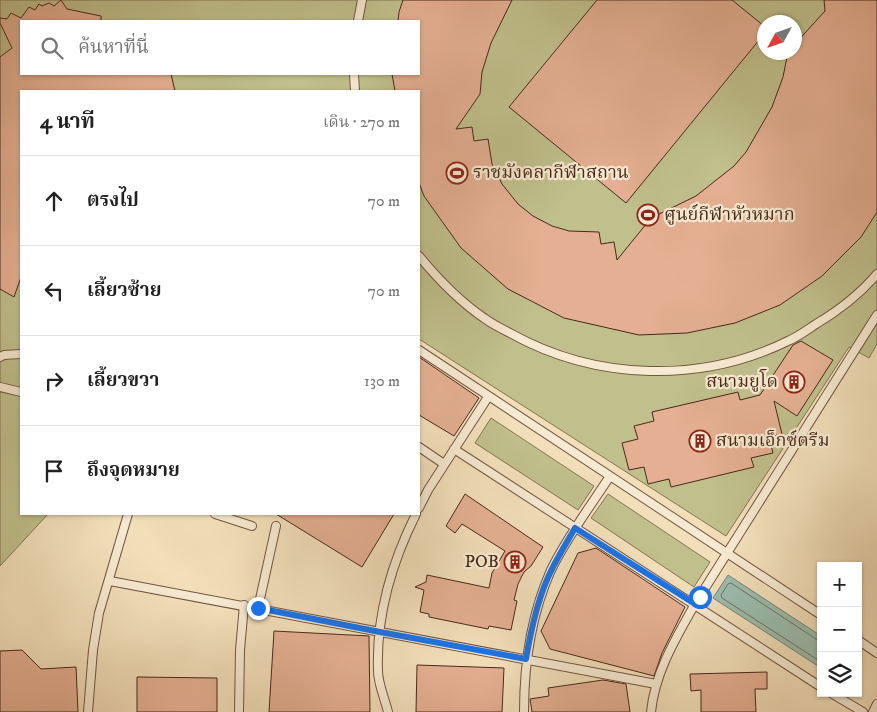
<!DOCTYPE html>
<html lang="th">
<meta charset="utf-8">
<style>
body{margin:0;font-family:"IM FELL DW Pica","Noto Serif Thai",serif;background:#f2f2f2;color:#222}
.controls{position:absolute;right:15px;bottom:15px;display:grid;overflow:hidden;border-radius:0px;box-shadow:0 1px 4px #0004}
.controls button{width:45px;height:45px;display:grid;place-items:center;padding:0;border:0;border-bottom:1px solid #e0e0e0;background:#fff;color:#222;font:25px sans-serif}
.compass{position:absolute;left:757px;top:15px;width:45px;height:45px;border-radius:50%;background:#fff;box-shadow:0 1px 4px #0004;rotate:230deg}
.stop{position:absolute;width:15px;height:15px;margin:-11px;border:4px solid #1a73e8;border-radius:50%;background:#fff}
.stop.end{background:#1a73e8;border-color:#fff;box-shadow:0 1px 5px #0008}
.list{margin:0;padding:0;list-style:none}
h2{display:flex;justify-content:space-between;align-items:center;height:65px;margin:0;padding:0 20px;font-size:21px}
h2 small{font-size:16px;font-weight:400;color:#767676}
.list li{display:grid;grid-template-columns:32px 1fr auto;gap:15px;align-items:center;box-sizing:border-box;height:90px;padding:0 20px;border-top:1px solid #e0e0e0}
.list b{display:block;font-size:19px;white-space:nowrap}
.list em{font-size:16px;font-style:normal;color:#767676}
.icon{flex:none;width:28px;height:28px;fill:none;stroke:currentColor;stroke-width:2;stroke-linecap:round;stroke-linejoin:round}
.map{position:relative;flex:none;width:877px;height:712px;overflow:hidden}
.search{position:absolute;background:#fff;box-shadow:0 1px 4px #0004;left:20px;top:20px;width:400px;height:55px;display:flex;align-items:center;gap:12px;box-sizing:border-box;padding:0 18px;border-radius:0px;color:#767676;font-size:19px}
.panel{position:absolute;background:#fff;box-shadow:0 1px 4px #0004;left:20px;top:90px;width:400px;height:425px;border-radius:0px}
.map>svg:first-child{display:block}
.green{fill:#c0c08c;stroke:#847452;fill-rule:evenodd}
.water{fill:#9bbdaf;stroke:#7a8273}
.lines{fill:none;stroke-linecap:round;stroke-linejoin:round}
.shore{stroke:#727364;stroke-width:1}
.building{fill:#e4af92;stroke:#492919}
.lane-casing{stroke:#735641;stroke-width:10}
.lane{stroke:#f7ead2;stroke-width:8}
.route{stroke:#1a73e8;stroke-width:6}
.labels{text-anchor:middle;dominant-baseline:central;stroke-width:4.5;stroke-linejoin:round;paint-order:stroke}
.poi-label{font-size:18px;fill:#492919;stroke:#f7ead2;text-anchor:start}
</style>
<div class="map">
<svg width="877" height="712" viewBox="0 0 877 712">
<rect width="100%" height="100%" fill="#f2dfba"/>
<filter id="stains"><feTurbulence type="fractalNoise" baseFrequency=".004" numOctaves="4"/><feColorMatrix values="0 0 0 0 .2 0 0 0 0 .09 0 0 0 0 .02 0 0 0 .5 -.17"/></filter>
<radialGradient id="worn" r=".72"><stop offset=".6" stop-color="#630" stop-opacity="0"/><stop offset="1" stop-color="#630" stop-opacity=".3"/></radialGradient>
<path class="green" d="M0,0H877V344L869,358L849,347L726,536L419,339V91H21V514H48L0,566ZM21,21H419V74H21ZM764,22H794V52H764Z
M491,418L594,486L578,510L475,443Z
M608,494L710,562L694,587L591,518Z"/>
<path class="water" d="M728,575L821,636V668L713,598Z"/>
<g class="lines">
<path class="shore" d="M821,640L816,639L731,583L728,584L721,595L722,598L821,662"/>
</g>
<path class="building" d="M61,0L67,9L101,16V21H21V74H171L175,91H21V277L14,297L0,289V57L12,48L0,23V18L7,19L11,13L21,18L29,7L35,10L39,4L42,6L49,3L54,6Z
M403,0H512L491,43L482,72L480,94L456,129L472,127L474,141L488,139L492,164L502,184L518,204L533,216L552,226L569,231L599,232L601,244L614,242L617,260L651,218L696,196L734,166L746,152L772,107L783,77L788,52H794V45L825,11L824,0H877V212L861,237L822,276L780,305L735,323L687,333L639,335L564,318L508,289L461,248L424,196L419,183V91H395L392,74H419V21H398L399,12Z
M597,0H732L764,26V34L626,203L509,107Z
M801,341L833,360L797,416L774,401L782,434L769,437L773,453L751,458L754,467L671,487L669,479L648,484L644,467L629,470L622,443L638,439L634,426L654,421L652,412L738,392L740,400L760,395L793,345Z
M419,357L479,398L454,436L419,415Z
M465,494L543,547L531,566L524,572L518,584L514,600L517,601L511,630L489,626L488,629L429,617V614L420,612L424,590L415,587L426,582L427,575L489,588L492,573L505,551L462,524L455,533L446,526Z
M276,514H394L362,567Z
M596,548L685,607L662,653L654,676L550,649L541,631L578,553Z
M274,631L369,636L370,712H269Z
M22,650L41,669L76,667L78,712H0V651Z
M417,665L504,668L502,712H416Z
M767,672V689H755L756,712H701V690L691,691L690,674Z
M137,677L217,678V712H137Z
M603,680L626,684L630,712H532L530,699L549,696L548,688Z"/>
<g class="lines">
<g class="lane-casing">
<path id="lane" d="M358,21L362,0
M354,74L355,91
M419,256C438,279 459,301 484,318C492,324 502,329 510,333C596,381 702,384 790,340C799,336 807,330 816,324C838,311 860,294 877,274
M419,350L821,615
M0,357L4,355L21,354
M0,387L21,392
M419,447L444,464
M454,449L821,687
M419,508L428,490L488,397
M215,514L252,526
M110,581L656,684
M258,608L276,526
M858,640L877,653
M831,693L863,712
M88,712L93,650L99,613L128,514
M239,712L240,650L244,605
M388,712C385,699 378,684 378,671C376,616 392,562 416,514
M524,712C524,663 531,615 551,570C567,537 590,507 610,476
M651,712C655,672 676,638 695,604L877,315
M873,712L877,704"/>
</g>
<use href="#lane" class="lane"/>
</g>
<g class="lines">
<path class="route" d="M258,608L380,632L526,659C531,629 538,596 552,569C559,555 567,542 575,528L695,604L700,597"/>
</g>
<defs>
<g id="stadium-ring" transform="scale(1.125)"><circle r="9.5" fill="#f7ead2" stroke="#8f2418" stroke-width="1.5"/><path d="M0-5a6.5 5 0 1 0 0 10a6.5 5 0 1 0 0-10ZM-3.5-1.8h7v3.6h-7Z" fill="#8f2418"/></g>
<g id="building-ring" transform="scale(1.125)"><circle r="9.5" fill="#f7ead2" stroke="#8f2418" stroke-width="1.5"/><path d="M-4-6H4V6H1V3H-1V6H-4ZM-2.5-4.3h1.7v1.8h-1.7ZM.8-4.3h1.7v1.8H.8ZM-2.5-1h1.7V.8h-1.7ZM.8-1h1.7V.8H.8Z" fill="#8f2418"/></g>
</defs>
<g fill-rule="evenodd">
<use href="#stadium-ring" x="457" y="173"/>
<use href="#stadium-ring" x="648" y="215"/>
<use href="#building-ring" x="794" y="382"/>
<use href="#building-ring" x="700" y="441"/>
<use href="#building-ring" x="515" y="562"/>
</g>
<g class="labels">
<g class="poi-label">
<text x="473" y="173">ราชมังคลากีฬาสถาน</text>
<text x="664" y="215">ศูนย์กีฬาหัวหมาก</text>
<text x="778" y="382" text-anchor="end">สนามยูโด</text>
<text x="716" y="441">สนามเอ็กซ์ตรีม</text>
<text x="499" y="562" text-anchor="end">POB</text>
</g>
</g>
<rect width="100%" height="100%" filter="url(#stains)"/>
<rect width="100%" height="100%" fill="url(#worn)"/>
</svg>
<div class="controls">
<button>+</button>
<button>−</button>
<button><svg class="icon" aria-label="layers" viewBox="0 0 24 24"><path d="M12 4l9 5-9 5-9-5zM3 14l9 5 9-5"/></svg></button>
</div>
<svg class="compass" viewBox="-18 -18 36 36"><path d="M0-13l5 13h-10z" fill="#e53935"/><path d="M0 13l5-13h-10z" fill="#767676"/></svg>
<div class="stop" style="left:700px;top:597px"></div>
<div class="stop end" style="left:258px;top:608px"></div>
<div class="search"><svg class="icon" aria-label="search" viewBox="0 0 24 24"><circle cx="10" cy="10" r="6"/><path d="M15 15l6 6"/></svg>ค้นหาที่นี่</div>
<section class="panel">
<h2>4 นาที<small>เดิน · 270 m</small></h2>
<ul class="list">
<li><svg class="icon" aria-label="ahead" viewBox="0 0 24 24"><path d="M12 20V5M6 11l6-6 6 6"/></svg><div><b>ตรงไป</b></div><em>70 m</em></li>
<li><svg class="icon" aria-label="left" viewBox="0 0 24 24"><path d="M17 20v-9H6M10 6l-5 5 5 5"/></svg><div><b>เลี้ยวซ้าย</b></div><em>70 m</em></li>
<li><svg class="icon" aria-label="right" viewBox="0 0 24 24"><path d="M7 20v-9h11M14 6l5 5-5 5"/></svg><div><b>เลี้ยวขวา</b></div><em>130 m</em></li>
<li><svg class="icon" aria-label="arrive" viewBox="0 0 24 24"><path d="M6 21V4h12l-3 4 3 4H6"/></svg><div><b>ถึงจุดหมาย</b></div></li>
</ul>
</section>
</div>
